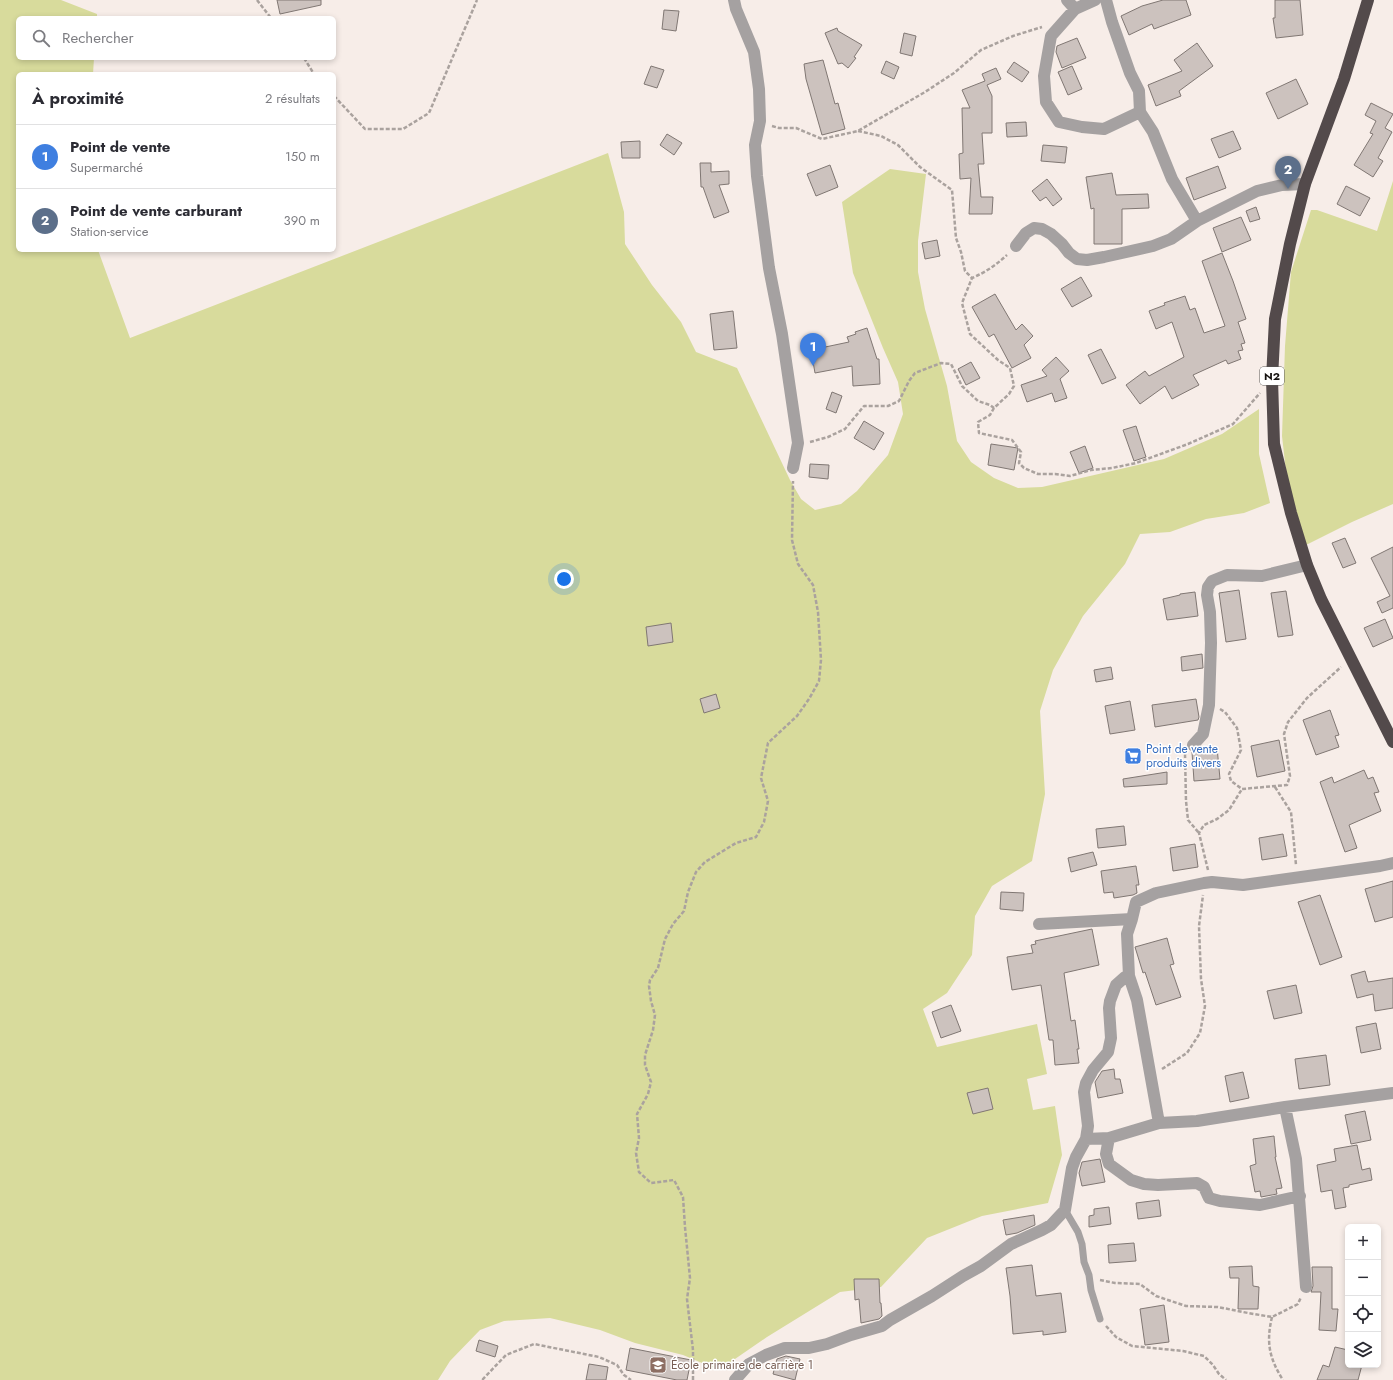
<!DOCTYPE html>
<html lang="fr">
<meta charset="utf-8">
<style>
body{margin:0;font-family:Jost,sans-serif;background:#f2f2f3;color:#2b2b33}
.controls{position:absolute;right:12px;bottom:12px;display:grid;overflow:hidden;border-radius:6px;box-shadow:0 2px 6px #0003}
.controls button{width:36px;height:36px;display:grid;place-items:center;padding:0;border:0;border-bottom:1px solid #e1e1e2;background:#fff;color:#2b2b33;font:20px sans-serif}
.you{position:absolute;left:564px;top:579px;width:14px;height:14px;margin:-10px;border:3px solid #fff;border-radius:50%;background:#1a73e8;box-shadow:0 0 0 6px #1a73e833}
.badge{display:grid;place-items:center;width:26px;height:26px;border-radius:50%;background:#111827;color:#fff;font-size:13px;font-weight:700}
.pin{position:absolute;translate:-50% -33px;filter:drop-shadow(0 1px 2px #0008)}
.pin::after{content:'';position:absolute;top:21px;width:14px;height:12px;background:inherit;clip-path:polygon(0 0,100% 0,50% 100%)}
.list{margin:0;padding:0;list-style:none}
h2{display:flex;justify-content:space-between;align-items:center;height:52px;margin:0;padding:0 16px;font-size:17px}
h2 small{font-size:13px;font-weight:400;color:#7c7c81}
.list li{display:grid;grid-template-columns:26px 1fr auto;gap:12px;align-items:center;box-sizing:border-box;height:64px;padding:0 16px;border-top:1px solid #e1e1e2}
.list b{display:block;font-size:15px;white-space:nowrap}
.list p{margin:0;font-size:13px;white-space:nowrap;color:#7c7c81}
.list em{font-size:13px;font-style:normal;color:#7c7c81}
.icon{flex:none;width:22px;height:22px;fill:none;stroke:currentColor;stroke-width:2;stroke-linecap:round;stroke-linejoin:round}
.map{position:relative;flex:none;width:1393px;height:1380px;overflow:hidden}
.search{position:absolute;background:#fff;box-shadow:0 2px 6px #0003;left:16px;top:16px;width:320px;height:44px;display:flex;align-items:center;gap:10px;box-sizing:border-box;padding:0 14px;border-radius:6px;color:#7c7c81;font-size:15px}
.panel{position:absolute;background:#fff;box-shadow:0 2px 6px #0003;left:16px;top:72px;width:320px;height:180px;border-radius:6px}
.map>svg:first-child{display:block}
.green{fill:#d8db9c}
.building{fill:#ccc2be;stroke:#807773}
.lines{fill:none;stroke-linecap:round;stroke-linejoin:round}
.path{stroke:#aaa29e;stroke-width:2.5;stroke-dasharray:4 2;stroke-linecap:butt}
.lane{stroke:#a5a1a1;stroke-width:7}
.street{stroke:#a5a1a1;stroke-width:12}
.highway{stroke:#534a4b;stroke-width:12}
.labels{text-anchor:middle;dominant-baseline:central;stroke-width:3;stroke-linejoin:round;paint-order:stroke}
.shield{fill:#fff;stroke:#5a5857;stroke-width:1}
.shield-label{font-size:11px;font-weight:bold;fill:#14110f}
.shop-label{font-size:12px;fill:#366cbe;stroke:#fff;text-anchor:start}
.education-label{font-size:12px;fill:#785e54;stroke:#fff;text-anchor:start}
</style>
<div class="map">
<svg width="1393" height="1380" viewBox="0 0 1393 1380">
<rect width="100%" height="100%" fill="#f7ede8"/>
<path class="green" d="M0,0H61L97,14V18H18V58H94L93,74H18V250H98L130,338L608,153L624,212L625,244L652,285L681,322L696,352L737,368L790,480L801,499L815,510L841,504L857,491L888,455L903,414L898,382L883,348L853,273L842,202L890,169L926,174L918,241V272L925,309L947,386L957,441L971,462L994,478L1018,488L1042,487L1164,459L1222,434L1259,409V454L1270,503L1244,513L1206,519L1170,532L1140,534L1125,564L1083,616L1053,670L1040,711L1045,794L1032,861L992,886L975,916L972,955L947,993L923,1009L937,1047L1037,1024L1047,1074L1027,1079L1033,1110L1055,1106L1062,1155L1048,1203L982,1216L927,1238L881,1287L840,1292L767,1337L719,1370L683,1355L635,1343L600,1330L550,1318L504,1321L480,1330L450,1361L438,1380H0Z
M1393,181V504L1352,522L1304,546L1288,489L1282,436L1285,346L1291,272L1311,210H1317L1377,231Z"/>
<path class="building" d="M277,0H321V5L280,14Z
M1163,0H1186L1191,15L1154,29L1152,24L1129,35L1121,16L1142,6Z
M1275,0H1300L1303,35L1276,38L1273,18H1275Z
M664,10L679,11L676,31L662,29Z
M837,28L838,31L862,45L854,57L856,58L848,68L842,63L838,64L825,33Z
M904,33L916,36L912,56L900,53Z
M1077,38L1086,58L1062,68L1056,52L1057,46Z
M1197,43L1213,66L1179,91L1181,96L1156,106L1148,85L1182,71L1174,60Z
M823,60L835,104L838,103L845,129L822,135L806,79L804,64Z
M886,61L899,67L894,79L881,73Z
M1014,62L1029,72L1022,82L1007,72Z
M651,66L664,70L657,88L644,84Z
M1072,66L1082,89L1068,95L1058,72Z
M996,68L1001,79L987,85L992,96V133H982L984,164H978L981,197H993L992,214H969L971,178L960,179L959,154L963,153L962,108H970L962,90L985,81L982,74Z
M1296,79L1308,104L1278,119L1266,93Z
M1371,103L1393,114L1385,128L1392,132L1378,158L1383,161L1373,177L1354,165L1373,134L1370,133L1376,121L1365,115Z
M1026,122L1027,136L1007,137L1006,123Z
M1233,131L1241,149L1219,158L1211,139Z
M667,134L682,143L674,155L660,145Z
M640,141V158H622L621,142Z
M1043,145L1067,147L1065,163L1041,161Z
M700,163H711V172L729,171V184L719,185L729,212L714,218L703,187H701Z
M830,165L838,187L816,196L807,174Z
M1218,166L1226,188L1194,200L1186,178Z
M1112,173L1116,195L1148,194L1149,208L1122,209V244H1094V208L1091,209L1086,177Z
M1047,179L1062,199L1053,206L1046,197L1040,201L1032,191Z
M1346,186L1370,198L1360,216L1337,204Z
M1256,207L1260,219L1250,222L1246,211Z
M1241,217L1251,240L1222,252L1213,228Z
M937,240L940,256L925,259L922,243Z
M1222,253L1233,281L1246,319L1238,322L1245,343L1241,344L1243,350L1238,351L1241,359L1228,364L1226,360L1193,375L1199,385L1172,399L1165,386L1140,404L1126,385L1145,371L1149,376L1184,357L1172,322L1156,329L1149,311L1165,305L1164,303L1185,296L1190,310L1195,308L1204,333L1225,326L1202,261Z
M1081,277L1092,296L1072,307L1061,289Z
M995,294L1016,330L1022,324L1033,336L1024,345L1031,358L1012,368L994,334L989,337L972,307Z
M733,311L737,348L714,350L710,314Z
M867,328L877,359H879L880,384L853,386L852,366L815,373L811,350L849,342L847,337L856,334L855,332Z
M1101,349L1116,378L1102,384L1088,355Z
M1056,357L1069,371L1060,379L1067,398L1055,402L1052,393L1027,402L1021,385L1047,376L1042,370Z
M971,362L980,378L966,385L958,369Z
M832,392L842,396L836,413L826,409Z
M864,421L884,433L874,450L854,438Z
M1136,426L1146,457L1134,461L1123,430Z
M991,444L1018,448L1014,470L988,465Z
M1085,446L1093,468L1079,473L1070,452Z
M810,464L829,465L828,479L809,477Z
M1345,538L1356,563L1343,568L1332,543Z
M1393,547V608L1382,613L1377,602L1390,596L1371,558Z
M1239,590L1246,639L1226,642L1219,593Z
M1286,591L1293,635L1278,637L1271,593Z
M1195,592L1198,616L1167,620L1163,599L1180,595V594Z
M1385,619L1393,638L1373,647L1364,628Z
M671,623L673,642L648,646L646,627Z
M1202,654L1203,668L1182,671L1181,657Z
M1111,667L1113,679L1096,682L1094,670Z
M716,694L720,708L704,713L700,699Z
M1196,699L1199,717L1198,720L1155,727L1152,705Z
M1130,701L1135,730L1110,734L1105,706Z
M1330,710L1339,735L1335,736L1339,747L1316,755L1303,720Z
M1279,740L1285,771L1257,777L1251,746Z
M1217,747L1220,779L1194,781L1192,752H1196L1199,749Z
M1364,770L1368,779L1373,777L1379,792L1374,793L1381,811L1349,825L1357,848L1345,852L1320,782L1332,777L1334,783Z
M1167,772V784L1124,787L1123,779Z
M1124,826L1126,845L1098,848L1096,829Z
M1283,834L1287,856L1262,860L1259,838Z
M1195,844L1198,867L1173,871L1170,848Z
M1093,852L1097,865L1071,872L1068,858Z
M1136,866L1139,885H1136L1137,893L1133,895L1114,898L1113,892L1104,893L1101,871Z
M1393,881V917L1375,922L1365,889Z
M1001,892L1024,893L1023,911L1000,909Z
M1320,895L1342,957L1320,965L1298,902Z
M1092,929L1099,965L1064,973L1071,1021L1075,1020L1079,1049H1077L1079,1063L1055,1065L1053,1040H1049L1041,985L1012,990L1007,957L1033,953L1031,945L1036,944L1035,941Z
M1167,938L1174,964L1170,965L1181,997L1156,1005L1145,972L1143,973L1135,947Z
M1365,971L1368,982L1393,978V1008L1375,1011L1373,994L1357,998L1351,975Z
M1296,985L1302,1013L1274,1019L1267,991Z
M951,1005L961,1031L941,1038L932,1012Z
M1376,1023L1381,1049L1361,1053L1356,1027Z
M1326,1055L1330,1085L1299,1089L1295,1059Z
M1114,1069L1115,1079H1120L1123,1093L1098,1098L1095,1082L1102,1071Z
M1243,1072L1249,1098L1230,1102L1225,1076Z
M988,1088L993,1109L973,1114L967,1093Z
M1365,1111L1371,1140L1351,1144L1345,1115Z
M1274,1136L1276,1157H1275L1282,1188L1276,1189L1277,1194L1261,1197L1260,1191L1255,1192L1250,1166L1256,1164L1253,1139Z
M1357,1145L1362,1170L1370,1168L1372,1180L1349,1185V1187L1343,1188L1346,1207L1335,1209L1332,1190L1321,1192L1317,1165L1336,1161L1334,1149Z
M1100,1159L1105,1182L1082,1186L1079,1173L1082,1162Z
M1159,1200L1161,1216L1138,1219L1136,1203Z
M1109,1207L1111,1224L1089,1227V1216L1094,1215V1209Z
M1034,1215L1035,1225L1017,1233L1006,1235L1003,1220Z
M1134,1243L1136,1261L1109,1263L1108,1245Z
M1032,1265L1036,1296L1061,1293L1066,1332L1043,1335V1331L1013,1334L1010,1296L1006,1268Z
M1252,1266L1253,1286L1259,1287L1258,1309H1238L1239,1278H1230L1229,1267Z
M1312,1267H1332V1309H1338L1336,1331L1319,1330L1321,1292H1311L1313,1286Z
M854,1279H879L880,1303H881L882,1316L879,1319L861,1323L859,1299L855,1300Z
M1164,1305L1169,1342L1145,1345L1140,1309Z
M479,1340L498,1346L495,1357L476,1351Z
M1335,1347L1348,1350V1365H1362L1358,1380H1317L1323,1365L1329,1367Z
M630,1348L691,1360L687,1380H677L626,1370Z
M786,1356L800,1359L795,1380L773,1374L777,1359Z
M589,1364L608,1367L606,1380H586Z"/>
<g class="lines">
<path class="path" d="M257,0L271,18
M304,58L314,74
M334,96L365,129H403L429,113L477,0
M772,126L779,128H796L822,139L858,131L925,92L954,73L981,50L1013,36L1042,27
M858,131L881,136L898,145L920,167L952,190L956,238L961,252L965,271L972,278C986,272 996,265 1007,255
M994,408L990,415L978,422L979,433L1012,440L1021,452L1019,463L1024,468L1038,474H1055L1070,476L1091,470L1112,468L1136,463L1188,444L1233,424L1260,393
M810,442L828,437L845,429L864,406H888L899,401L909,381L915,373L941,363L951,364L962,386L978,401L990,405L994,408L1009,394L1014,386L1010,368L998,360L970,334L962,303L972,278
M1220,709L1225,712L1237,728L1241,750L1229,774L1231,781L1242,789L1287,785L1290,776L1284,734L1288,722L1307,698L1341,667
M1185,754L1186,801L1188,820L1199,833
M1275,787L1291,812L1296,865
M1208,870L1199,833L1204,825L1217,819L1229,810L1242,789
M1162,1069L1187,1053L1200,1033L1205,1006L1201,979L1199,926L1203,895
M1100,1280L1115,1283L1140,1284L1156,1296L1186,1306L1218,1307L1248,1313L1272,1317L1298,1304L1301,1297
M1272,1317C1266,1342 1269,1358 1283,1380
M1106,1326L1116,1337L1132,1346L1183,1351L1204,1356L1213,1365L1219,1374L1226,1380
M483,1380V1379L506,1355L534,1344L599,1357L617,1365L624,1375L631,1380
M693,1380V1350L687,1299L690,1278L685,1227L683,1197L674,1180L651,1183L639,1172L636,1153L639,1138L637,1114L648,1094L651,1082L645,1065V1055L653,1030L655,1015L651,1001L649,986L650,980L658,968L665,939L673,924L684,911L688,892L696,872L705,862L736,843L756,837L764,822L768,801L761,778L768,743L797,716L809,699L819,681L821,660L818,612L813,585L798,564L792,540L793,481"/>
<path class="lane" d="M1065,1210L1078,1232L1082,1244L1084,1262L1089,1275L1091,1290L1100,1319"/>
<path class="street" d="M734,0L736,9L754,52L759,89L760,121L755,145L757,176L769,268L782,334L798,443L793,468
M1067,0L1075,9L1095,0
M1106,0L1112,22L1130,73L1139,91L1140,112L1153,132L1172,179L1197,221
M1075,9L1051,36L1044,76L1046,102L1059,122L1082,127L1104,129L1140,112
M1016,246L1026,233L1034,228L1042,229L1051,234L1062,244L1069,253L1077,259L1087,260L1104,257L1153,246L1171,239L1197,221L1257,191L1282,185L1305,184
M1193,745L1203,734L1209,705L1211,643L1210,612L1207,595L1208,587L1212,581L1227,575L1262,576L1307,565
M1039,924L1132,919
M1285,1107L1296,1159L1306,1287
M1159,1123L1197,1121L1285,1107L1393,1093
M1109,1138L1106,1154L1109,1164L1131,1180L1144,1184L1158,1185L1197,1183L1204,1187L1209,1198L1220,1201L1260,1205L1300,1196
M1086,1139L1088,1126L1084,1092L1086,1083L1093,1070L1108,1052L1111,1038L1109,1008L1110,1001L1116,985L1125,977L1129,976
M735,1380L749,1364L766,1355L785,1348H809L827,1344L851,1335L882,1326L890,1320L932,1296L963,1276L981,1266L1011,1244L1042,1230L1051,1225L1065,1210L1072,1168L1076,1157L1086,1139L1109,1138L1159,1123L1137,1000L1129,976L1127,934L1132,919L1136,902L1156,893L1204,883L1212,882L1243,885L1380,866L1393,863"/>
<path class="highway" d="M1368,0L1344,79L1305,184L1290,244L1275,319L1272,379L1274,444L1291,513L1307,565L1321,599L1393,742"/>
</g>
<defs>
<g id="supermarket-square" transform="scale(0.9)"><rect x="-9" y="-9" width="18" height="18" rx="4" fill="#3f7fe0" stroke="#fff"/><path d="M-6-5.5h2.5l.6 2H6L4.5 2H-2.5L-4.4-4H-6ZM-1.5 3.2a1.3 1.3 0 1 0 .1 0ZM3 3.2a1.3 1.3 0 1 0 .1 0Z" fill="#fff"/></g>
<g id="school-square" transform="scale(0.9)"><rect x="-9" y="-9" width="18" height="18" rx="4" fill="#8d6e63" stroke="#fff"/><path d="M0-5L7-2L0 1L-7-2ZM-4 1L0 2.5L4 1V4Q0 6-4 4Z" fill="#fff"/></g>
</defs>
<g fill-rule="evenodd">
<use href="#supermarket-square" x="1133" y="756"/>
<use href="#school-square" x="658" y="1365"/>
</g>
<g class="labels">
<rect class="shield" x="1260" y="367" width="24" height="18" rx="3"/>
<g class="shield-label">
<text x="1272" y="376">N2</text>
</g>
<g class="shop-label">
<text x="1146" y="749">Point de vente<tspan x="1146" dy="14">produits divers</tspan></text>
</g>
<g class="education-label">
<text x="671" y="1365">École primaire de carrière 1</text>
</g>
</g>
</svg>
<div class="controls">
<button>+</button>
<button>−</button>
<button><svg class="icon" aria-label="locate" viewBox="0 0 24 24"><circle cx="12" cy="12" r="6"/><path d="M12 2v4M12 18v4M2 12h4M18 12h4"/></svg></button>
<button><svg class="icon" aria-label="layers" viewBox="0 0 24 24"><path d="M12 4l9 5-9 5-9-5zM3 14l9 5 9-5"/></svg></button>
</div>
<div class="you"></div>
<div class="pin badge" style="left:813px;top:366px;background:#3f7fe0">1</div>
<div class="pin badge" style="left:1288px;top:189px;background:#5c6f8a">2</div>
<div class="search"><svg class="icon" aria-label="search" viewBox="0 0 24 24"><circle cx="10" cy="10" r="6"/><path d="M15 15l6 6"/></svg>Rechercher</div>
<section class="panel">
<h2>À proximité<small>2 résultats</small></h2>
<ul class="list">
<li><span class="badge" style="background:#3f7fe0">1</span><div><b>Point de vente</b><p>Supermarché</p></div><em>150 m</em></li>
<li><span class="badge" style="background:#5c6f8a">2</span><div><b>Point de vente carburant</b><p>Station-service</p></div><em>390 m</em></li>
</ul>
</section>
</div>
